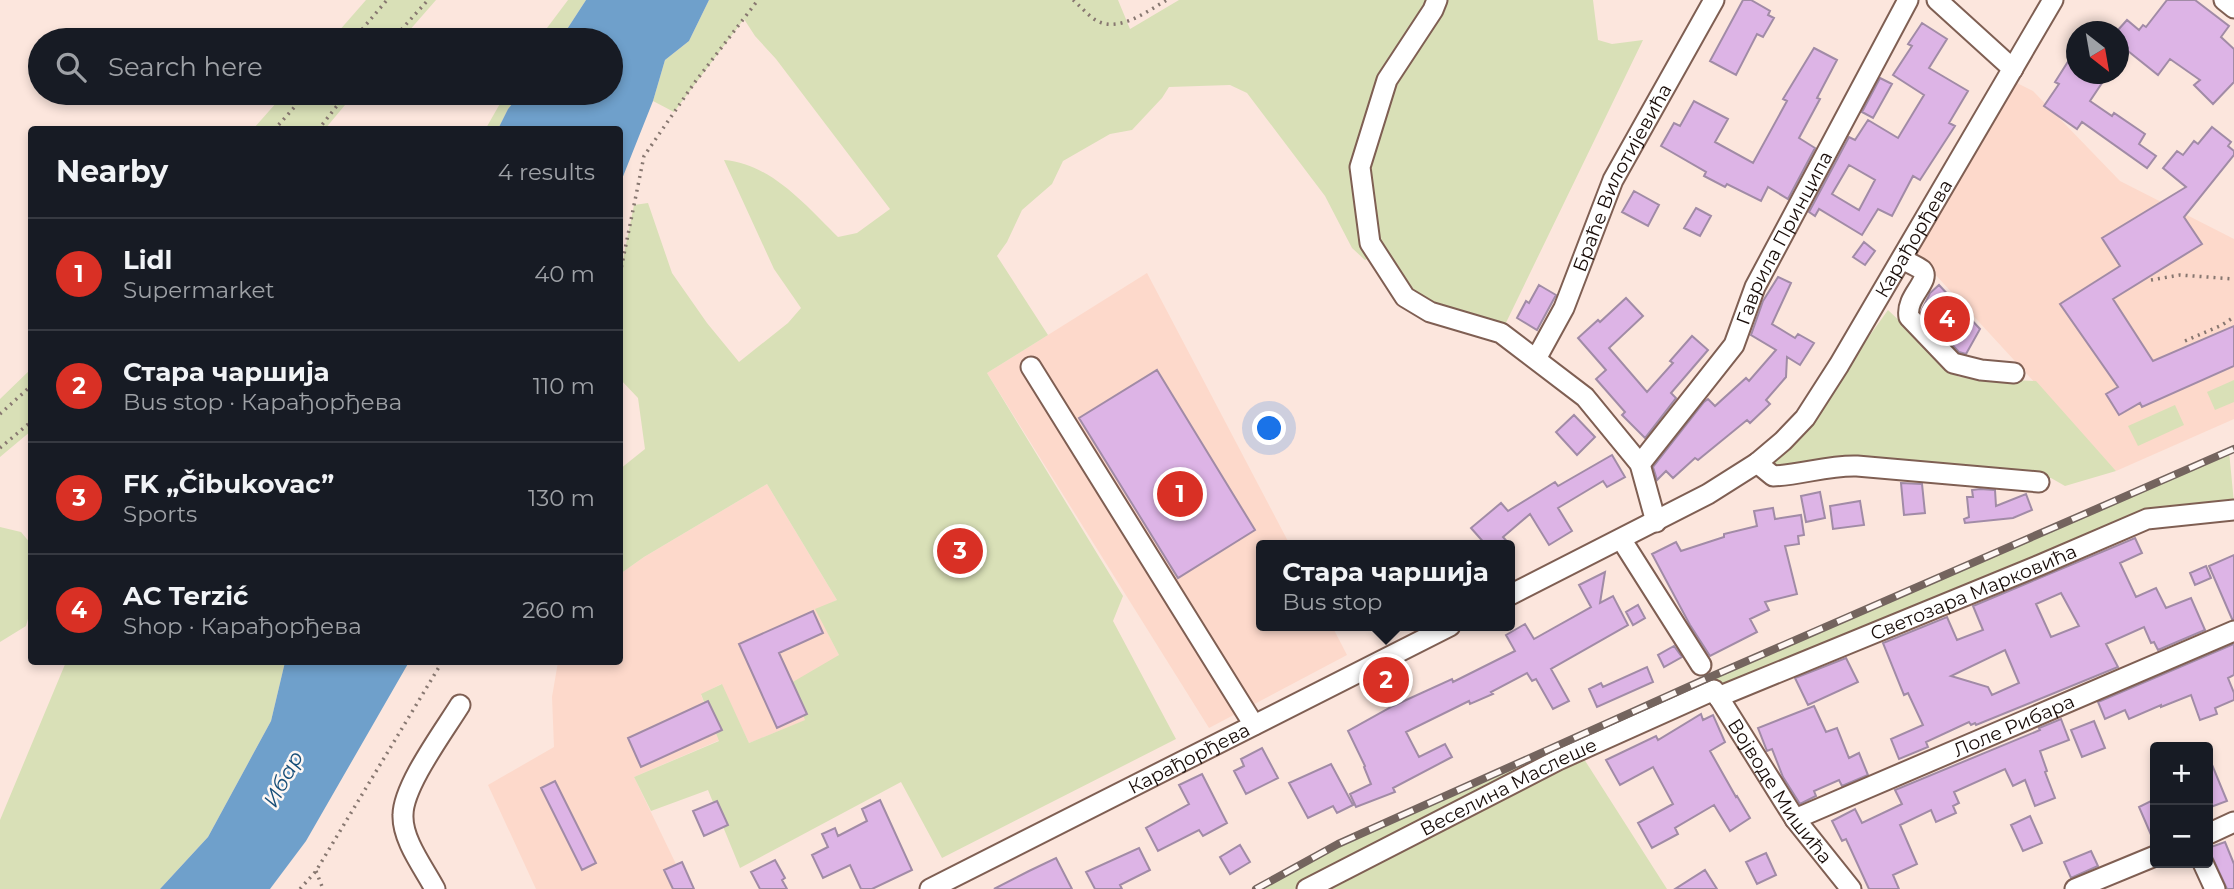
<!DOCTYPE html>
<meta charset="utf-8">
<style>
body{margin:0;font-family:Montserrat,sans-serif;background:#20242c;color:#f1f3f6}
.controls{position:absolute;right:21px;bottom:21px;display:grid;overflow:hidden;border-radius:7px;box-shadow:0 4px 10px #0003}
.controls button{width:63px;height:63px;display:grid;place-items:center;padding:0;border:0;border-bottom:2px solid #363941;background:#171b24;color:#f1f3f6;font:35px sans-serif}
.compass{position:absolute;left:2066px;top:21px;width:63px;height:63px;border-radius:50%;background:#171b24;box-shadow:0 4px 10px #0003;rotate:149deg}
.you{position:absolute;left:1270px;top:429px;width:24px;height:24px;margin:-18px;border:5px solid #fff;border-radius:50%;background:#1a73e8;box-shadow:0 0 0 10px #1a73e833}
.badge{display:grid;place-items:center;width:46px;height:46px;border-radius:50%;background:#d93025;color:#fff;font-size:23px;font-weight:700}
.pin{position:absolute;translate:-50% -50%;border:4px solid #fff;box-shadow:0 2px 7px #0006}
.popup{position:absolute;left:1256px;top:540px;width:259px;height:91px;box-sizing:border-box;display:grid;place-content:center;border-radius:7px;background:#171b24;filter:drop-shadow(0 2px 5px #0005);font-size:23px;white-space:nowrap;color:#9ea1a6}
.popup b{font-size:26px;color:#f1f3f6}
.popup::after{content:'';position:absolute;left:50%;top:100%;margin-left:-14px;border:14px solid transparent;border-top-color:#171b24}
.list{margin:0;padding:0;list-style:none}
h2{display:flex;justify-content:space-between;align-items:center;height:91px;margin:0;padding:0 28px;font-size:30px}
h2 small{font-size:23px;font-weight:400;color:#9ea1a6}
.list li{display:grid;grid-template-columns:46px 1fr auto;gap:21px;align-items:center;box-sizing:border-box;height:112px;padding:0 28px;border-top:2px solid #363941}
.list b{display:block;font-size:26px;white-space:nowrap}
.list p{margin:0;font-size:23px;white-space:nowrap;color:#9ea1a6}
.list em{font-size:23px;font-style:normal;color:#9ea1a6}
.icon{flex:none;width:38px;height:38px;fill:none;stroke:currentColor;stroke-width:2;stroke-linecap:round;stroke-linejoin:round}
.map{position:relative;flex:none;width:2234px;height:889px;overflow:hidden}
.search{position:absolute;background:#171b24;box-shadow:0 4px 10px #0003;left:28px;top:28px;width:595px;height:77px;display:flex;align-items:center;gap:18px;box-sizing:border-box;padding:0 24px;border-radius:38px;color:#9ea1a6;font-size:26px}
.panel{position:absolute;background:#171b24;box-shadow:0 4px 10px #0003;left:28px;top:126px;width:595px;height:539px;border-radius:7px}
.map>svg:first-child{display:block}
.built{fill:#fdd9cb}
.green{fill:#d9e0b7}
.water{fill:#6fa0cb}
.building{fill:#ddb4e6;stroke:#a18ba6;stroke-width:2;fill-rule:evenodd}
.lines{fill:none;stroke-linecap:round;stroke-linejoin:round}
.minor-casing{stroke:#7f5f53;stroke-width:23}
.path{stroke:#877770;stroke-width:3.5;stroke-dasharray:2 5;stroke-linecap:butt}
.minor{stroke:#fff;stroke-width:19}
.rail-casing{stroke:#74645e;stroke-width:8}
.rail{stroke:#fef7f4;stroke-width:5;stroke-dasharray:16;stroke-linecap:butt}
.labels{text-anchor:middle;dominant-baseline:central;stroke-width:5;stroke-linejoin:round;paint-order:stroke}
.street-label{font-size:19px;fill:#180c08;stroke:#fef7f4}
.water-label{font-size:21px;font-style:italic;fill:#174e78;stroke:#fef7f4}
</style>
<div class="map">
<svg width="2234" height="889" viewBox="0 0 2234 889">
<rect width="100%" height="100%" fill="#fce6dd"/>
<path class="built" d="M2007,78L2033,91L2120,181L2234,239V419L2116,471L1909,246Z
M1147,273L1290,545H1262V626H1332L1347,655L1209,728L987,373Z
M767,484L837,600L816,610L839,655L806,720L749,743L721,684L701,695L720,740L634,777L688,889H536L488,785L554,747L552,697L558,662H620V574L644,557Z"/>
<path class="green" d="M366,0H436L401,40H331Z
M568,0H586L560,40H538Z
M709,0H1118L1130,29L1179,0H1593L1598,40L1612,44L1643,40L1501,333L1430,312L1377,254L1365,260L1352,248L1325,196L1247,93L1230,85L1169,87L1162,98L1132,130L1110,134L1063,161L1052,184L1022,210L1007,242L997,256L1048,335L987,373L1123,596L1113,621L1176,739L942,858L901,782L740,868L708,790L651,811L634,777L719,741L701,694L722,684L749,743L805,720L791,683L839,655L815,609L837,600L767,484L644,557L620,574V469L645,449L638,398L620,379V274L634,205L648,203L672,273L707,323L739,362L788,323L801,308L774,269L724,160C772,164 806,206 838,237L857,233L890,209L776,59L755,36L744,19L674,112L653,101L665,60L689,41Z
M285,93H355L325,129H253Z
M506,93H521L508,109L498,129L485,130Z
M1888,310L1959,377L2036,381L2116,471L2065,486L2051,478L1869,461L1785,472L1769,459L1852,360Z
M31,369V431L0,457V399Z
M2234,380V402L2215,410L2207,392Z
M2175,405L2184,425L2138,446L2128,426Z
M2229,451L2234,503L2141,523L1718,697L1294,889H1256L1338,844Z
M0,527L21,532L31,544V608L26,626L0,642Z
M66,662H285L271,721L208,837L160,889H0V820Z
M1584,759L1667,889H1320L1351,872L1461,822Z"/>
<path class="water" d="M586,0H709L689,41L665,60L653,101L620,184V130L498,129L508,109L521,93H611V40H560Z
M285,662H409L306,841L270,889H160L208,837L271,721Z"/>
<path class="building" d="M1743,0H1751L1770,11L1768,15L1774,18L1763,37L1757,34L1736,75L1710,61Z
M2167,0H2195L2229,26L2221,37L2234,49V82L2213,104L2194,85L2200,80L2170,59L2158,75L2118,43V30L2127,20L2139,30L2143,25L2146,27Z
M1922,23L1947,39L1929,68L1968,91L1949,123L1955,126L1920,180L1913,176L1892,216L1878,209L1862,235L1819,209L1815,216L1809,212L1849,137L1855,140L1868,120L1898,138L1924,95L1893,75L1912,46L1908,44ZM1849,165L1875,180L1859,210L1832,194Z
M1814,48L1837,60L1817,98L1820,99L1799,138L1815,148L1788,199L1768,187L1761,201L1727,184L1725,187L1704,176L1706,172L1661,146L1674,123L1680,126L1694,101L1728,119L1715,142L1753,163L1787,101L1783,99Z
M2076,49V74H2108L2090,101L2112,116L2114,113L2145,134L2139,144L2156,156L2147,168L2082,122L2077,129L2044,106L2059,84L2055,82Z
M1880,78L1892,84L1873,118L1862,112Z
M2212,127L2231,142L2228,146L2234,151V155L2184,217L2202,244L2113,299L2153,361L2234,326V366L2142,407L2140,403L2119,415L2106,394L2118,387L2060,304L2120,266L2102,238L2186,187L2163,168L2177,151L2183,155L2194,141L2198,144Z
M1634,191L1659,205L1648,226L1622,212Z
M1696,208L1711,216L1700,236L1684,228Z
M1864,242L1875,251L1865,265L1853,257Z
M1778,277L1791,283L1772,324L1795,338L1798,334L1814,343L1800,365L1787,357L1786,377L1766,400L1770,404L1750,423L1747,420L1698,460L1695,458L1673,478L1666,471L1657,480L1653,467L1704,402L1708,399L1715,406L1746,378L1749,381L1776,350L1751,335L1763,301Z
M1539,285L1556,295L1537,330L1517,318L1526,301L1529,303Z
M1939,285L1980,329L1966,354L1959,352L1921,312L1930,293Z
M1626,298L1643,316L1609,348L1647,392L1673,363L1670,361L1692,336L1708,350L1671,393L1676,398L1645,438L1622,415L1625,412L1596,379L1606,370L1578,338L1598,320L1600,322Z
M1157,370L1255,530L1178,578L1079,418Z
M1574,415L1595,437L1577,455L1556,432Z
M1612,455L1625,477L1607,487L1603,481L1558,508L1572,531L1549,545L1530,514L1503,537L1510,545H1486L1471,528L1501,503L1508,511L1555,482L1558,486Z
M1901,483L1922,484L1925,513L1904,515Z
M1980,489L1995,490L1996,506L2026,494L2032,510L2013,518L1965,523L1964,519L1969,517L1967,497H1973L1972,490Z
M1820,492L1825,518L1806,522L1801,496Z
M1860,501L1864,525L1833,529L1830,506Z
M1773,508L1775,519L1801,515L1804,535L1798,536L1799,544L1785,546L1797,594L1765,602L1769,610L1750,619L1757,632L1710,656L1690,625L1652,554L1676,542L1681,551L1724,537V534L1757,526L1754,511Z
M2135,538L2142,553L2120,563L2136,597L2156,588L2166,608L2191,598L2205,630L2158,650L2154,642L2151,643L2144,627L2106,644L2118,667L1976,725L1975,723L1971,725L1969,722L1926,742L1928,747L1899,759L1891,739L1923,725L1908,693L1904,695L1883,643L1947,617L1957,640L1983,630L1973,606ZM2061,593L2079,626L2051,637L2036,604ZM2005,650L2019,683L1992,695L1988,687L1951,676Z
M2234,555V619H2232L2209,566Z
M2206,566L2211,578L2195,585L2190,573Z
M1605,572L1600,603L1613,596L1628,625L1551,669L1569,701L1553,709L1536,679L1532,681L1527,673L1491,692L1493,694L1470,704L1469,701L1406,732L1419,757L1445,744L1452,757L1393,788L1395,792L1356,807L1350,794L1371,784L1364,767L1365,766L1348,731L1393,706L1452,679L1453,682L1515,651L1506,635L1525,624L1534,639L1591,607L1579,585Z
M1638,605L1645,618L1633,625L1626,612Z
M813,611L823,633L779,653L807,714L777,728L739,644Z
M2234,644V675L2228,678L2234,693V700L2215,708L2217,714L2200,720L2191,695L2161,707V705L2129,719L2125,710L2105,719L2098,702Z
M1674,646L1682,657L1664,667L1658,655Z
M1846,658L1858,682L1808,705L1795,678Z
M1647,667L1653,682L1597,707L1589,689L1601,683L1603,687Z
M708,701L722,730L641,767L628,738Z
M1814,706L1826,732L1837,728L1849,758L1859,753L1868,775L1842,786L1839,780L1814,791L1816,796L1800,804L1783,777L1772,749L1767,751L1758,728Z
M1701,714L1703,720L1713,715L1725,742L1710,751L1736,797L1737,796L1750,818L1730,831L1714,805L1675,828L1678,834L1652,848L1638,823L1673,804L1653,767L1620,785L1606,760L1656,736L1658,740Z
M2061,719L2069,740L2040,751L2047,771L2045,772L2055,798L2035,806L2025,780L2013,786L2005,769L1954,792L1959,803L1953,806L1956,813L1936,822L1931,810L1900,825L1917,864L1893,875L1899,889H1869L1846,839L1842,841L1832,821L1855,809L1862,823L1902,804L1895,790L2040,730L2039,728Z
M2094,721L2105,748L2082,757L2071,730Z
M1262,748L1278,778L1246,794L1234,771L1244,766L1241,759Z
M2208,755L2227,801L2208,808Z
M1331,764L1353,805L1337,813L1333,806L1308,818L1289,783Z
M1202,774L1227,823L1203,836L1199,830L1158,851L1146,828L1189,804L1179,785Z
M555,781L596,863L582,870L541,788Z
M2155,799V844L2139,807Z
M880,800L912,870L872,889H861L850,865L823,878L812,855L828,847L822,834L835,828L838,836L867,821L862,809Z
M717,801L728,825L704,836L693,811Z
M2030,816L2042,843L2023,851L2011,825Z
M2225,842L2234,864V889H2227L2208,848Z
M1240,845L1250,862L1230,874L1220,857Z
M1139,848L1150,870L1120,885L1122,889H1095L1086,872Z
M2091,851L2098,866L2071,878L2064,862Z
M1766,853L1776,875L1757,884L1746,862Z
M1056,858L1072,889H994L1029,871Z
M775,860L785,878L782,880L787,889H760L751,872Z
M682,862L694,889H673L664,870Z
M1705,870L1717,889H1675Z"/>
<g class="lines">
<g class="minor-casing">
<g id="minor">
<path d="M1437,0L1433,10L1387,80L1360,167L1370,243L1405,297L1430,312L1501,333L1585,397L1640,464L1656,522"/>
<path d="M1937,0L2013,69"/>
<path d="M2224,0L2234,8"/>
<path d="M1902,259C1907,262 1917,266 1922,270C1932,281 1905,296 1909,317L1953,363L1981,370L2014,373"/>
<path id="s1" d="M1536,359L1564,308L1613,180L1714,0"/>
<path d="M1031,367L1254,725"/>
<path d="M1757,463L1773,476C1801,475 1828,465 1857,466L2039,482"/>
<path id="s2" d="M1640,464L1734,345L1755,287L1908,0"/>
<path d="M1621,539L1701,665"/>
<path id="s3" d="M1510,595L1708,494L1757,463L1783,441L1805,418L1839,365L2053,0"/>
<path id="s4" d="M1718,697L2040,565L2147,519L2234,510"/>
<path id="s5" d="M1795,819L2234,631"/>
<path d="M2208,834L2234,822"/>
<path d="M2203,863L2215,889"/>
<path d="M435,889C424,868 402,840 403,815C403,786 444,731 460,705"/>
<path id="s6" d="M930,889L1450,626"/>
<path id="s7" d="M1307,889L1558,760L1714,690L1795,819L1851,889"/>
<path d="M2075,889L2155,856"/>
</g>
</g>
<path class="path" d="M1073,0C1080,6 1087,14 1094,19C1117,35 1147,11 1167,0
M353,40L387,0
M392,40L428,0
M274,130L307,93
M318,130L347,93
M620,274L644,156L695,82L758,0
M2151,280L2180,275L2234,279
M2185,341L2222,325L2234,317
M0,414L32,385
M0,448L32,421
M316,871L323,889
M300,889L316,871L442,662"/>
<use href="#minor" class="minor"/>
<g class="rail-casing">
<path id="rail" d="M1256,889L1338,844L1708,678L2234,449"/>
</g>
<use href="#rail" class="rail"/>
</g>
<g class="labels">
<g class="street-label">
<text stroke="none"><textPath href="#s1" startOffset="201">Браће Вилотијевића</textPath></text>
<text stroke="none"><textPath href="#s3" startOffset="556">Карађорђева</textPath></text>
<text stroke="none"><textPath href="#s2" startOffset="270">Гаврила Принципа</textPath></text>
<text stroke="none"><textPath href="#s4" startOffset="276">Светозара Марковића</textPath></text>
<text stroke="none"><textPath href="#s5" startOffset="238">Лоле Рибара</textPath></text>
<text stroke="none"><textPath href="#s6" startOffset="290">Карађорђева</textPath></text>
<text stroke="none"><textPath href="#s7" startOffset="226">Веселина Маслеше</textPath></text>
<text stroke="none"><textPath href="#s7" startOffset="574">Војводе Мишића</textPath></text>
</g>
<g class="water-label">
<text transform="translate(283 779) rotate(-62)">Ибар</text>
</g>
</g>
</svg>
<div class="controls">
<button>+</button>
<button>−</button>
</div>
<svg class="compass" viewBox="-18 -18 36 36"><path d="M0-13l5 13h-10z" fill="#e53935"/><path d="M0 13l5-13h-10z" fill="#9ea1a6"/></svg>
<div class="you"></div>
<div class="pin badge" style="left:1180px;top:494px">1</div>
<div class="pin badge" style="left:1386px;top:680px">2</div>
<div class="popup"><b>Стара чаршија</b>Bus stop</div>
<div class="pin badge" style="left:960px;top:551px">3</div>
<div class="pin badge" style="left:1947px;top:319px">4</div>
<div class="search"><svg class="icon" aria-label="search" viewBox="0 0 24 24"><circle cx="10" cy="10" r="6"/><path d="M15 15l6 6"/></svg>Search here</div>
<section class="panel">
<h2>Nearby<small>4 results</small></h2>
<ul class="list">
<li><span class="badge">1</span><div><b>Lidl</b><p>Supermarket</p></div><em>40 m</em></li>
<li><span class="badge">2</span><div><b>Стара чаршија</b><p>Bus stop · Карађорђева</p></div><em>110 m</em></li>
<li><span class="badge">3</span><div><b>FK „Čibukovac”</b><p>Sports</p></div><em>130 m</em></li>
<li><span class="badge">4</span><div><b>AC Terzić</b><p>Shop · Карађорђева</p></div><em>260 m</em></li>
</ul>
</section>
</div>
